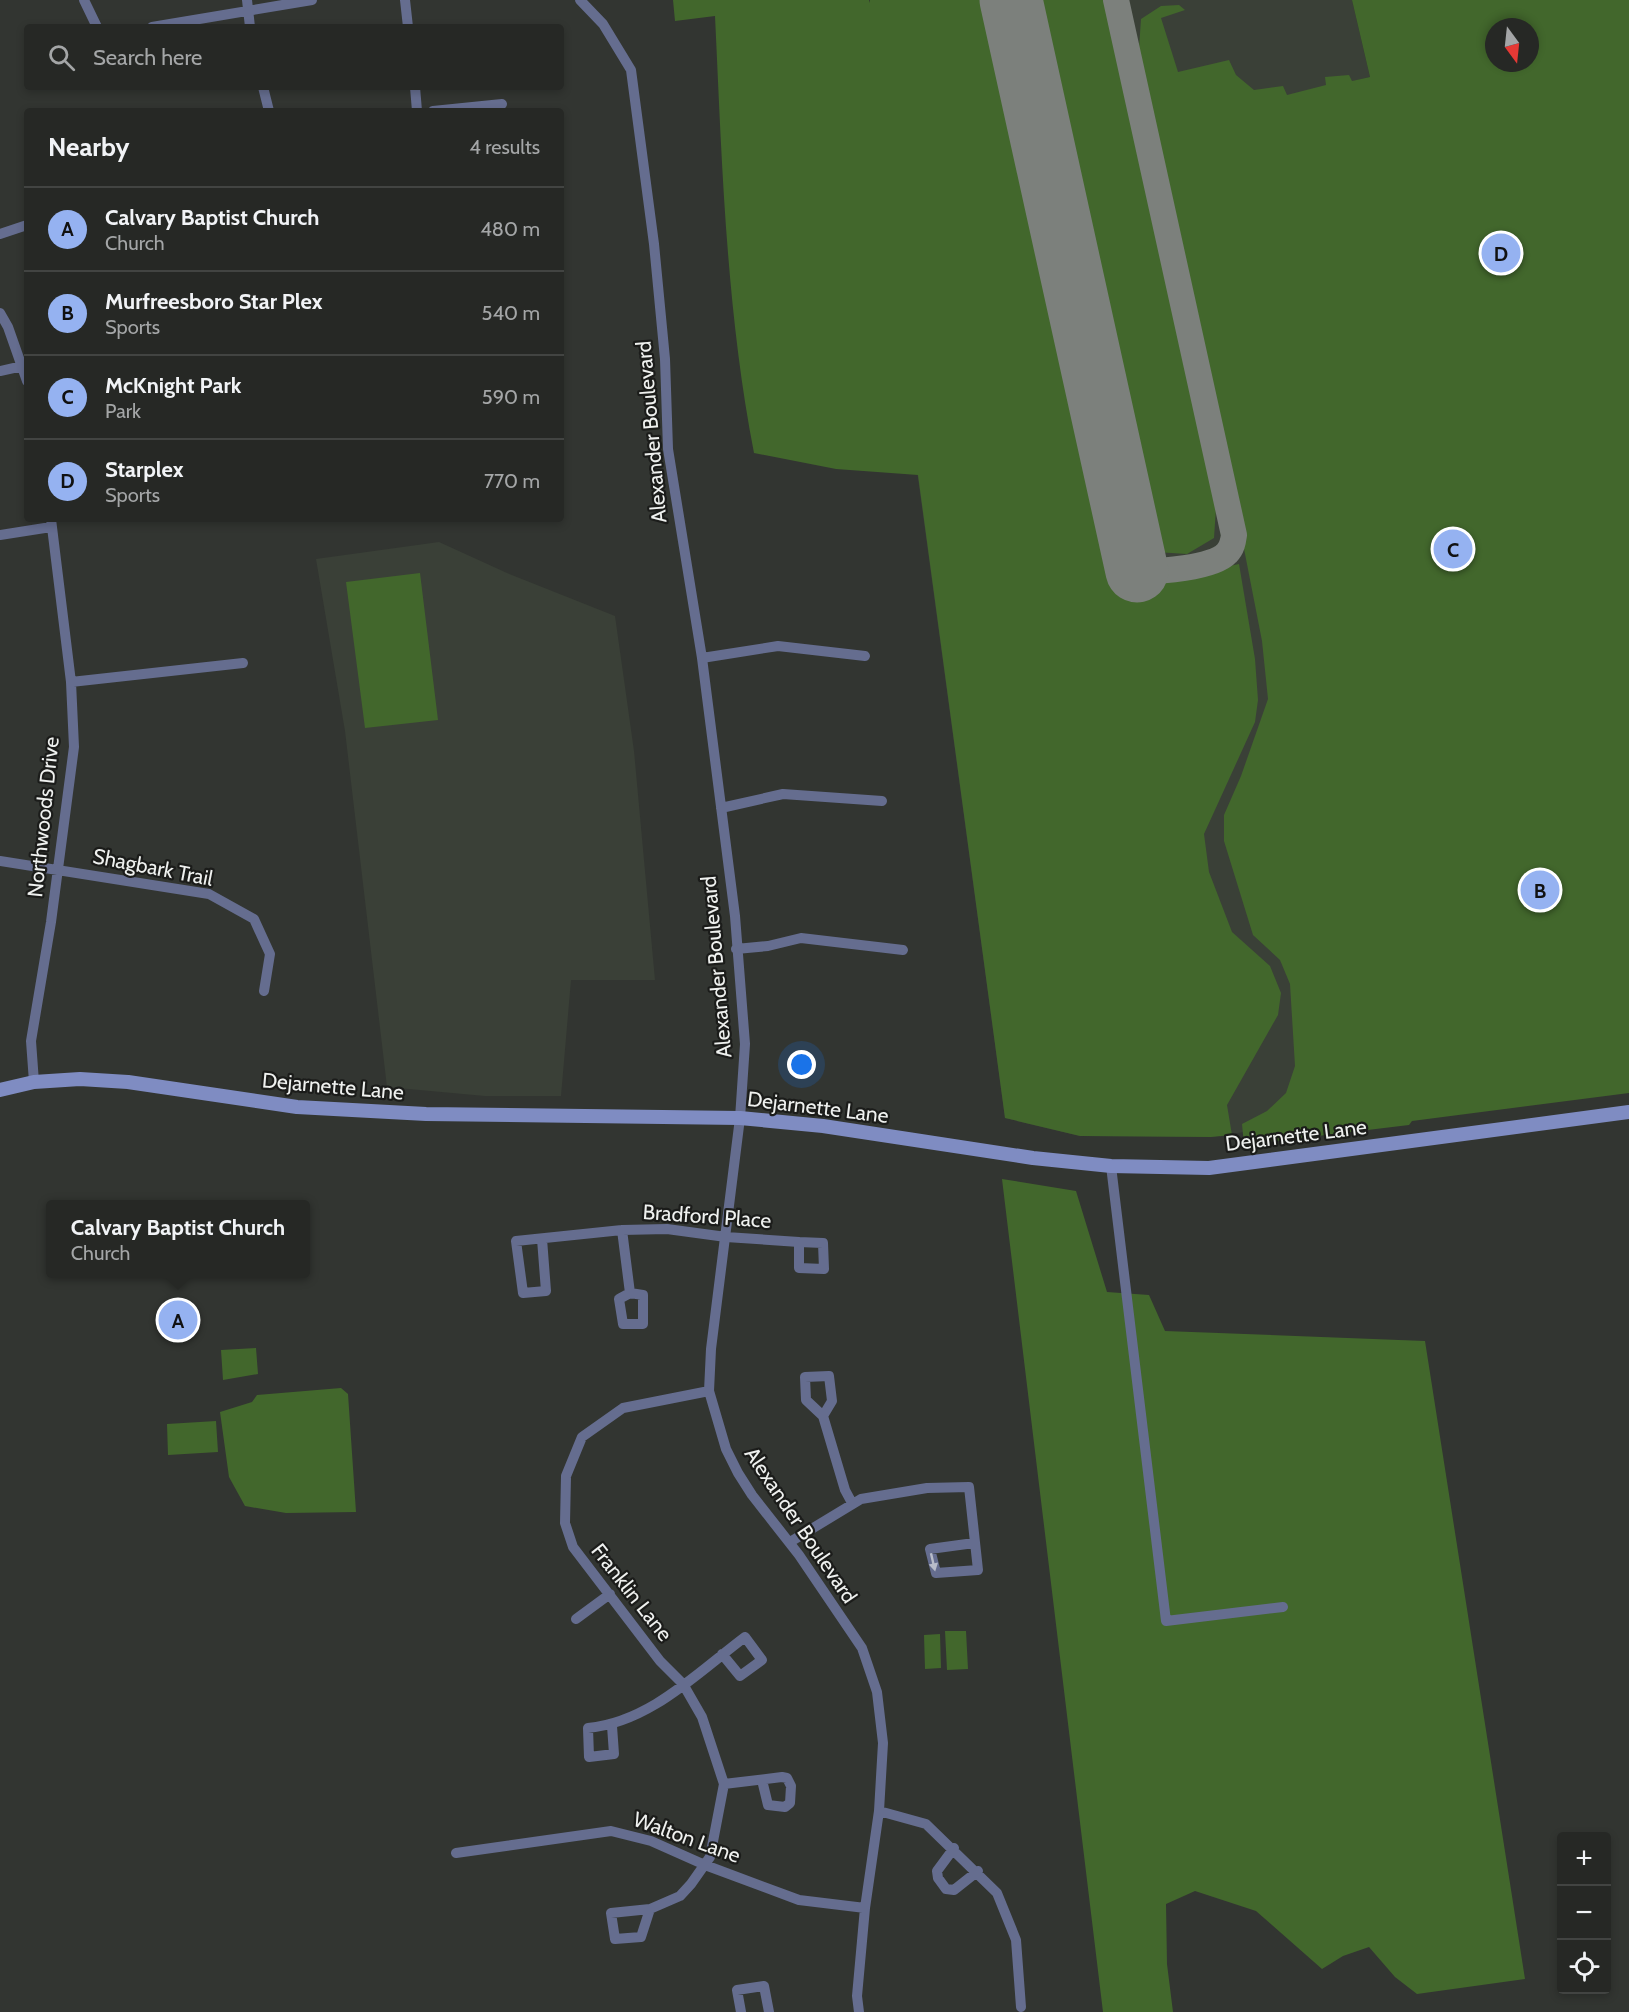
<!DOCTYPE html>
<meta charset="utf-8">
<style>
body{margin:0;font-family:Cabin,sans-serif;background:#323432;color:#f1f3f6}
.controls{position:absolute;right:18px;bottom:18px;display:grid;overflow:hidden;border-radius:6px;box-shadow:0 3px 9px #0003}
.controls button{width:54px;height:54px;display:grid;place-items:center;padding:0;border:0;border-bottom:2px solid #424442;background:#262825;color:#f1f3f6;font:30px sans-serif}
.compass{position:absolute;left:1485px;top:18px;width:54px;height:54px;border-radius:50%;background:#262825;box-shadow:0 3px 9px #0003;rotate:165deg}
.you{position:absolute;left:802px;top:1065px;width:21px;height:21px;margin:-15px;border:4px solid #fff;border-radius:50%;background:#1a73e8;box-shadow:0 0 0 9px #1a73e833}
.badge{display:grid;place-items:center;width:39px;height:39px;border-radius:50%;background:#95b2f1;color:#111;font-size:20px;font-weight:700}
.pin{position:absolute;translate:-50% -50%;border:3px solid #fff;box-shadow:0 2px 6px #0006}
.popup{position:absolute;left:46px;top:1200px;width:264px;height:78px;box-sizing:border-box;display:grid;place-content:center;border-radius:6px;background:#262825;filter:drop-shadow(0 2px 4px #0005);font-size:20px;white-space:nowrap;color:#a4a6a7}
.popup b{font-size:22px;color:#f1f3f6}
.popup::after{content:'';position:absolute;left:50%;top:100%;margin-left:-12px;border:12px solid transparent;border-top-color:#262825}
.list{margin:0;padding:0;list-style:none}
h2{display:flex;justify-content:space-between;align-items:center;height:78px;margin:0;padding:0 24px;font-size:26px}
h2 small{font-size:20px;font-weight:400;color:#a4a6a7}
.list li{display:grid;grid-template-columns:39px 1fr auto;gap:18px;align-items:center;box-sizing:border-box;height:84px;padding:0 24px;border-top:2px solid #424442}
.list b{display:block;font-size:22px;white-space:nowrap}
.list p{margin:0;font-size:20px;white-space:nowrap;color:#a4a6a7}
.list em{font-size:20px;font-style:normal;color:#a4a6a7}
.icon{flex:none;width:33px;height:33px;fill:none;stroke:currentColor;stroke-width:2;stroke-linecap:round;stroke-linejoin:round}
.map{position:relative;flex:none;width:1629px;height:2012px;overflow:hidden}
.search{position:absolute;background:#262825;box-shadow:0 3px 9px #0003;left:24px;top:24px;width:540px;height:66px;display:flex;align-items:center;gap:15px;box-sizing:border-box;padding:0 21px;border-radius:6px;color:#a4a6a7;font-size:22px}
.panel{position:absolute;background:#262825;box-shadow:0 3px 9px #0003;left:24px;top:108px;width:540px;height:414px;border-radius:6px}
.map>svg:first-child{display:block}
.built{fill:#3a4037}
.green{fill:#42672c;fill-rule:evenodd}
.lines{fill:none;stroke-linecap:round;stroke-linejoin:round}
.taxiway{stroke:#7c807c;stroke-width:26}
.runway{stroke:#7c807c;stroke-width:63}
.street{stroke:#656d8f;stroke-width:10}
.secondary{stroke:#7f8cc2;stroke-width:14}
.oneway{fill:#b8bcc9}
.labels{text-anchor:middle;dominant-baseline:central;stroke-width:4.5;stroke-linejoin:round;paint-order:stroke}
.street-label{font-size:21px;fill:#eff1ef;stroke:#1b1c1a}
</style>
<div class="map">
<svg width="1629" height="2012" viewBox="0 0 1629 2012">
<rect width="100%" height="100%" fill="#323531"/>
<path class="built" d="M871,0H1352L1370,77L1265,102L1259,457L1322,1120L1211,1137L1080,1136L1005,1118L912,434Z
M439,542L507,573L615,616L634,751L655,980H571L561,1096H485L387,1087L345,731L316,559Z"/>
<path class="green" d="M673,0H869L870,3V0H989L1120,589L1239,564L1255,659L1258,700L1255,722L1204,834L1209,872L1232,932L1270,966L1281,993L1278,1015L1227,1105L1232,1135L1211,1137L1080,1136L1005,1118L918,475L836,469L754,453C726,309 722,162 715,16L675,21Z
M1033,0H1108L1217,493L1214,538L1187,554L1156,552Z
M1352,0H1629V1093L1412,1121L1409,1125L1244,1145L1242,1124L1267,1111L1286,1093L1295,1066L1290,984L1280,960L1253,935L1224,841V815L1241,776L1268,699L1262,641L1230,477L1138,63L1141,19L1161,6L1179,5L1185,10L1161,18L1178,72L1229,60L1236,75L1254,90L1283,86L1287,95L1326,85L1325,77L1349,75L1352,81L1370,77ZM1494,27H1530V63H1494Z
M420,573L438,720L365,728L346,582Z
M1002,1179L1076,1191L1107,1292L1149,1295L1165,1331L1425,1341L1525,1979L1417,1994L1395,1977L1369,1947L1343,1956L1322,1969L1256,1911L1195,1891L1166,1904L1167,1964L1173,2012H1103Z
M256,1348L258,1374L223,1380L221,1350Z
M341,1388L348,1394L356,1512L286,1513L245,1506L229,1477L220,1412L252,1402L257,1395Z
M216,1421L218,1452L168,1455L167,1424Z
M945,1631H966L968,1669L947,1670Z
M940,1634L941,1668L925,1669L924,1635Z"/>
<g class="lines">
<path class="taxiway" d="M1116,0L1234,535C1233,542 1232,548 1227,553C1213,568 1158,572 1137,571"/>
<path class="runway" d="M1011,0L1137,571"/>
<path class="street" d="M84,0L97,27
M247,0L250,27
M405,0L408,27
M580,0L603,24L631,70L654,244L665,359L668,449L702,658L735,916L745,1044L740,1118L711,1349L709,1391L726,1449L738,1473L752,1495L799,1555L862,1648L877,1692L883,1743L879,1811L865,1908L857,1996L859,2012
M152,27L312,0
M263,87L269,111
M415,87L417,111
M433,111L502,104
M0,234L27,225
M0,313L8,327L27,381
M0,371L27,365
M0,535L51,527
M702,658L778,646L865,656
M71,682L243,663
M721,808L783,794L882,801
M0,861L209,894L254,919L270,954L264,991
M736,949L768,946L801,938L903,950
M34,1082L31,1041L51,922L74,747L71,682L51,519
M1111,1166L1166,1621L1283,1607
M622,1230L630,1293L619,1299L623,1324H643V1295L630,1293
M542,1239L546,1291L523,1293L516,1241L622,1230L667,1229L726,1237L799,1242V1268L824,1269L823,1243L799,1242
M823,1416L832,1401L829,1376L805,1377L806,1400L823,1416L845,1490L852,1503
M790,1542L861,1499L927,1488L969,1487L978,1570L936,1573L930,1549L974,1543
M576,1619L610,1594
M612,1726L614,1754L589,1757L588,1728C650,1722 697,1673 745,1637L762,1660L740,1676L722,1654
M724,1784L782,1777L787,1778L791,1786L790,1803L785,1807L768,1805L762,1780
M879,1811L926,1824L997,1893L1016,1940L1021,2007
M954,1848L937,1871L938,1878L946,1889L954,1890L978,1871
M456,1853L611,1831L651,1841L705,1865L799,1900L865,1908
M650,1909L641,1937L615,1939L611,1913L650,1909L680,1896L691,1884L710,1857L724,1784L702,1717L683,1684L660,1661L573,1547L565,1523L566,1476L582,1437L623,1408L709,1391
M741,2012L737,1990L764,1986L769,2012"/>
<path class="secondary" d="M0,1090L34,1082L80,1079L128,1082L297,1107L426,1114L740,1118L823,1126L1033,1158L1111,1166L1209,1168L1629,1112"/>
</g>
<defs><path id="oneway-solid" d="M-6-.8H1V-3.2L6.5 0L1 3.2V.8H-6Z" transform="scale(1.5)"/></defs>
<use class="oneway" href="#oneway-solid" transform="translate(933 1562) rotate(77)"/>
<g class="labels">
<g class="street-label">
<text transform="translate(651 432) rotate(-95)">Alexander Boulevard</text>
<text transform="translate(43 817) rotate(-84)">Northwoods Drive</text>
<text transform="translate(153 867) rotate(11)">Shagbark Trail</text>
<text transform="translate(716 967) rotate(-95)">Alexander Boulevard</text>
<text transform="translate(333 1086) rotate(5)">Dejarnette Lane</text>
<text transform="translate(818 1107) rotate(7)">Dejarnette Lane</text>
<text transform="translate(1296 1135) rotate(-7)">Dejarnette Lane</text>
<text transform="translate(707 1216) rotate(4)">Bradford Place</text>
<text transform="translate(801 1525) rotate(56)">Alexander Boulevard</text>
<text transform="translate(632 1592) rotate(52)">Franklin Lane</text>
<text transform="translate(687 1837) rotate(20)">Walton Lane</text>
</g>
</g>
</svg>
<div class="controls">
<button>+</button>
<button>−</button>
<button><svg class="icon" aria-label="locate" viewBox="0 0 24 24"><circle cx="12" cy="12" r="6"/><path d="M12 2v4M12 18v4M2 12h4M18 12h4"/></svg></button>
</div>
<svg class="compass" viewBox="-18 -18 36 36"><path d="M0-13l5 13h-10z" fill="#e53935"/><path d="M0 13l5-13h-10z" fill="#a4a6a7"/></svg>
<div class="you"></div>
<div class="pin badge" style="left:178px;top:1320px">A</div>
<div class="popup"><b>Calvary Baptist Church</b>Church</div>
<div class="pin badge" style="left:1540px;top:890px">B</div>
<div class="pin badge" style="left:1453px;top:549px">C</div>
<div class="pin badge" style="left:1501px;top:253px">D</div>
<div class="search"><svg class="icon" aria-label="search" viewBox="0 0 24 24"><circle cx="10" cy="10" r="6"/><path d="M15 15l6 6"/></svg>Search here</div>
<section class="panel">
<h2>Nearby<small>4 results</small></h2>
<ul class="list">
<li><span class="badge">A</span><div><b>Calvary Baptist Church</b><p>Church</p></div><em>480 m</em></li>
<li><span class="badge">B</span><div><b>Murfreesboro Star Plex</b><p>Sports</p></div><em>540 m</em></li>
<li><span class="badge">C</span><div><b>McKnight Park</b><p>Park</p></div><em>590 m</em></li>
<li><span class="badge">D</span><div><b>Starplex</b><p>Sports</p></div><em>770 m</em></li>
</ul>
</section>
</div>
